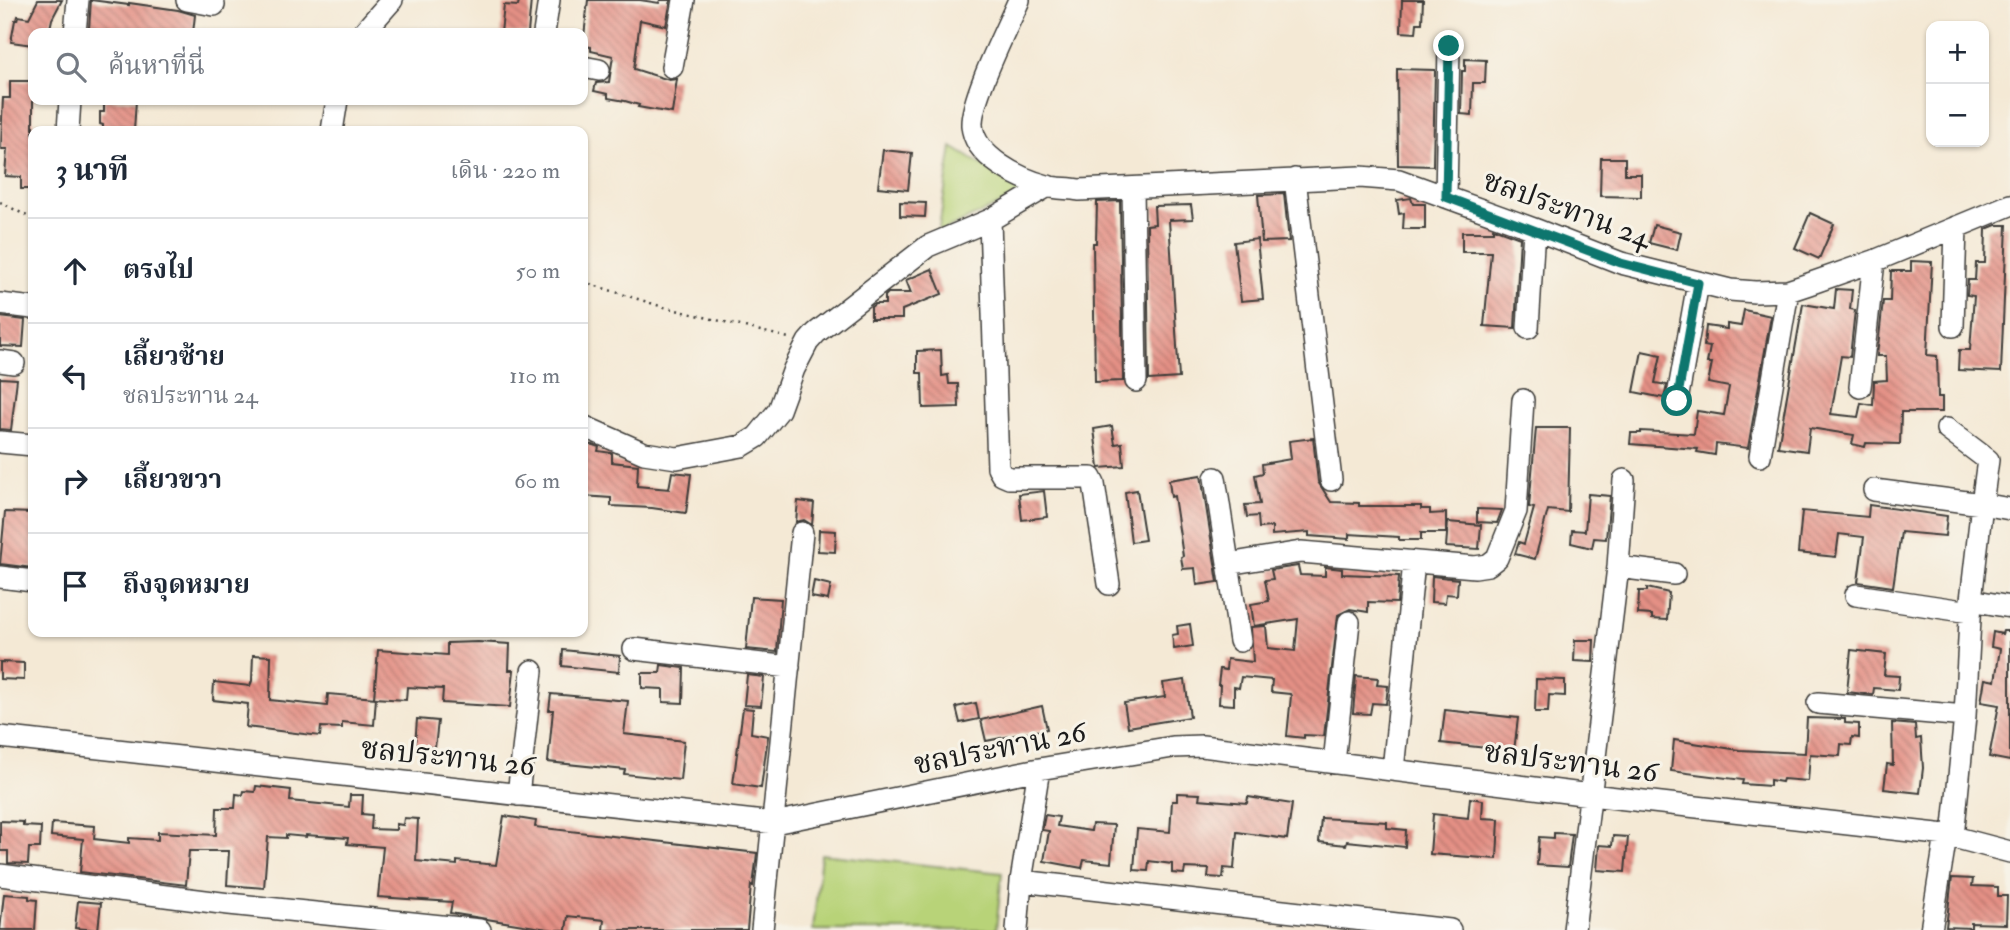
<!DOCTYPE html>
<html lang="th">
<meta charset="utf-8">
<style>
body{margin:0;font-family:"IM FELL Double Pica","Noto Serif Thai",serif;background:#f6f6f7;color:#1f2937}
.controls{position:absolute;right:21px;top:21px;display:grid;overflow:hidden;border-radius:14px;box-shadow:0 2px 5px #0004}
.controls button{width:63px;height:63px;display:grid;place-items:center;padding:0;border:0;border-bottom:2px solid #e0e1e3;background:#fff;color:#1f2937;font:35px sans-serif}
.stop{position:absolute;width:21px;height:21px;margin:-16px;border:5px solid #0f766e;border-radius:50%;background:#fff}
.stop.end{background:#0f766e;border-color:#fff;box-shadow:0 2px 7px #0008}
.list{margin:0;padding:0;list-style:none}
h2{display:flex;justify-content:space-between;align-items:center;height:91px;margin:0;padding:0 28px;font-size:30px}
h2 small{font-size:23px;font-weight:400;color:#747a83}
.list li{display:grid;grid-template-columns:46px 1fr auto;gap:21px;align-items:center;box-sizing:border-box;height:105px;padding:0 28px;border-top:2px solid #e0e1e3}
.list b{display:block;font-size:26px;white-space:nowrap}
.list p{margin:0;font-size:23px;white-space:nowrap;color:#747a83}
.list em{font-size:23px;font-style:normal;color:#747a83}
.icon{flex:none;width:38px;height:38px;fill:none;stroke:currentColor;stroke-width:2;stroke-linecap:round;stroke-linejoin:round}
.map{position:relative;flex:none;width:2010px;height:930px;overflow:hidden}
.search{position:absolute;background:#fff;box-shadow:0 2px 5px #0004;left:28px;top:28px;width:560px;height:77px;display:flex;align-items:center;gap:18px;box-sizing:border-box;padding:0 24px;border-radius:14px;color:#747a83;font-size:26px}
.panel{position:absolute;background:#fff;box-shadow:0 2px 5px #0004;left:28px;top:126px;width:560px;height:511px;border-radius:14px}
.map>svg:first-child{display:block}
.garden{fill:#b8d378;stroke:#6a784a;stroke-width:2}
.building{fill:url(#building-back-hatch)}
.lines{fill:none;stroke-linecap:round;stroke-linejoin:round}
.minor-casing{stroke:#3c3b38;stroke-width:24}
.path{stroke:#3c3b38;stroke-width:2.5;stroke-dasharray:2 5;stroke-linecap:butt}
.minor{stroke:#fff;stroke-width:21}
.route{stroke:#0f766e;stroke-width:9}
.labels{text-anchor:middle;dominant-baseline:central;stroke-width:6;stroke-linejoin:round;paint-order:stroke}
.street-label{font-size:30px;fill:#1c1c1c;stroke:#f7f3e8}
</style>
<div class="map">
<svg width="2010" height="930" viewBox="0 0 2010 930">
<defs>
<pattern id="building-back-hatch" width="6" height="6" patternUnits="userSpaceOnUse" patternTransform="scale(1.75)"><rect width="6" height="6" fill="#e49085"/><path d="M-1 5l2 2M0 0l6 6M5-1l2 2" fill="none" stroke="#b8756c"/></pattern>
</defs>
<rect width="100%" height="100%" fill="#f7f3e8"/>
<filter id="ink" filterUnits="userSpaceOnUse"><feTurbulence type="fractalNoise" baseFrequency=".0143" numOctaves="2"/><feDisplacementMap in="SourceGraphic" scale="14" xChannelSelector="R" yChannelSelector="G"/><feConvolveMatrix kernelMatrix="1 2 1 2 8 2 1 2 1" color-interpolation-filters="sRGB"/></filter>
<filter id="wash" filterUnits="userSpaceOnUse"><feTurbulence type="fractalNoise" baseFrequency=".00686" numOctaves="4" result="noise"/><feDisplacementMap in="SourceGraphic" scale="28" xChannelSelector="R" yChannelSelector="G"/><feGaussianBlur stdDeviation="1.57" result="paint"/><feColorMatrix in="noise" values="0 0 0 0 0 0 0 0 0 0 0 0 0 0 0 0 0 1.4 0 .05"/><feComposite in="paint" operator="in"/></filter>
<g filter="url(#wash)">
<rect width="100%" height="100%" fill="#f4e9d5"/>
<path class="garden" d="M952,147L1027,192L938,233Z
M821,854L1002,873L996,930H813Z"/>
<g id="blocks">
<path class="building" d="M38,0H62L52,19L49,33H33V45L11,42L15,20H17L18,16L29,18Z
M91,0L129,5V3L178,10L195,15L193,33H118L89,29Z
M519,0H531L528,33H501L504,5L518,6Z
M588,0H640L659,3L660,0H671L666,26L640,20L634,69L669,80L677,79L672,113L638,107L639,105L625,101L608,98V94L594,91L596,83L609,82L613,56L591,51V47L583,46Z
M1402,0H1423L1422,23H1417L1416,33L1401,32Z
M1465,59L1486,60L1485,83H1473L1472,115L1461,114L1462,71H1465Z
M1397,69L1435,70L1433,166L1398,165Z
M10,81H33V189H21V177L5,176L7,149H1L2,119L3,98H10Z
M104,100H136L134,131H103V125L100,124V112H104Z
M883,150L912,153L908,190L878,187Z
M1601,158H1625V174H1641V197L1600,196Z
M1284,194L1289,241L1262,242L1258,195Z
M1411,198L1413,204H1425V229H1403L1404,213L1399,214L1397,200Z
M1120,201L1123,381L1095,382L1093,243H1096L1097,202Z
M900,202L926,203L925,217L900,216Z
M1191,205L1193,219L1169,220L1179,378L1149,380L1147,225L1155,224L1154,206Z
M1810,213L1834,224L1819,259L1795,248Z
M1654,225L1681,232L1677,250L1649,243Z
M1996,225H2007L2001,372L1958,370L1959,350H1970L1974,296L1967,295L1968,280H1975L1976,263H1985L1986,229Z
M1493,228L1520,238L1515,328L1484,326L1491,252H1462V232H1493Z
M1257,239L1263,299L1241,301L1234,242Z
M1911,261L1932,262L1927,355L1937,356L1938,397H1942V412H1901L1900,444L1866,443L1865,447L1852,444L1854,435L1810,428L1807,451L1778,447L1803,304L1834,309L1836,289L1852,290L1850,309L1855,310L1850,357L1841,356L1831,414L1858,417L1861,403L1873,405L1874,381L1887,380L1886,356H1877L1883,301H1890L1891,271H1911Z
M932,269L942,294L902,310V319H871V307L875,304H885V296L888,293H911L906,280Z
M1744,310L1771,316L1748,448L1716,444L1715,455L1697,452L1698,449L1630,444L1631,433H1641V431L1694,434L1697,411L1724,415L1729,387L1708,383L1712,363H1707L1710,347L1704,346L1706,326L1727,329V324L1741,326Z
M0,317L25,320L23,347L0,346Z
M941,350L942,376L948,375L949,384H958L959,407L923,408L922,373H917V351Z
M1642,351L1661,355L1655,383L1667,385L1664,398L1634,392Z
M0,378L17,379L11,430L0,429Z
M1112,426L1115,444L1122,443L1124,466L1099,468L1094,429Z
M1536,428H1570L1568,512L1548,510L1535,559L1515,554L1519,542L1524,544L1534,508L1529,507Z
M1313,438L1318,482L1331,502L1359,503V506H1421V509H1430V514L1446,513V533H1421V540H1399V537L1349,534V539L1309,536V532L1272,535V527L1259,528L1258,516L1247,517L1245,505L1260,504L1255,475L1263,473L1262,464L1291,459L1289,441Z
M583,444L593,445L599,447L598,451L612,453V462L638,465L637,486L669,489L672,472L691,474L686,513L652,508L611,506V498L583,496Z
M1201,475L1218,582L1197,585L1195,568L1183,569L1181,557L1183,556L1174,496L1171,497L1169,480Z
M1137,490L1145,540L1131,542L1125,492Z
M1044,491L1047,517L1022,520L1019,494Z
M1588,494L1610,496L1606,539L1594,538L1592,548L1571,543L1572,530L1585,531Z
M798,501L814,503L812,525L804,520L796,522Z
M1869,505L1947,516L1945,536L1901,532L1893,587L1858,582L1864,537L1839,534L1836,557L1798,553L1802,511L1868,517Z
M1477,509L1502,510L1497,523L1477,522Z
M5,512L33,513V568L0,564Z
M1448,522L1481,525L1479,549L1446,547Z
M819,530L836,531L835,552L818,551Z
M1298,566L1300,575L1325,576V567L1342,569V574L1399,576L1397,603L1368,602V612L1350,609L1338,615L1324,736L1304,735V738L1287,736L1291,696L1290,694L1271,692L1272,680L1241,677L1239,688L1234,687V705L1219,704L1220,685H1218L1220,669L1226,670L1227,659L1253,662L1251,627L1266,626L1268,648L1295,651L1298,619L1254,626L1251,604L1269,601L1265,580L1273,579L1271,570Z
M1432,576L1458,579L1457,595L1446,594L1445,603L1431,602Z
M814,581L831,585L828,600L811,597Z
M1647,588L1669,593L1667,620L1652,619V615L1638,614L1639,591H1647Z
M751,597L781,599L777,652L746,649Z
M1190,624L1193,646L1174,649L1172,635L1178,634L1177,626Z
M2003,631H2010V761L1989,757L1999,705L1981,702L1985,679L1995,681L2000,649L1991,647L1993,632L2002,634Z
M1575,640H1594L1593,662L1574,661Z
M478,642L510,644L509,670H514L510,707L442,703L443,689L407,687L406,700L374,698L378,650L447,655V643Z
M563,650L620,656L619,672L562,666Z
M1851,650L1886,654L1884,675L1899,676L1898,690L1874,688L1873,695L1847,692Z
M253,655L271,656L270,700L327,706L328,694L376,698L374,725L342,722V728L321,727L320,736L246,727L248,704L213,700L214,682L250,686L252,681Z
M0,662L24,663V680L0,679Z
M661,665L684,668L683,703L663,702V689L642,688V673H660Z
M747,675L764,677L761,706L744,705Z
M1356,676L1378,678L1377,685L1388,686L1386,704L1372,703L1370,714L1353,713Z
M1536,679L1565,680V696L1549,695L1548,712H1535Z
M1185,680L1190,717L1128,727L1124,703L1165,697L1163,683Z
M551,694L628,701L624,734L684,741L680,780L624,774L625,770L548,762L553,710H549Z
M976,703L979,719L960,723L956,707Z
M1042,706L1047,729L986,741L981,720Z
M743,708L753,709L751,733L768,736L761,788L733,784Z
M1445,710L1518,718L1514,751L1441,743Z
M1807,718L1845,719V723L1859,724V738L1852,737L1851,745L1841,744L1840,756L1810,754L1808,781L1783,779L1782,782L1770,780V786L1742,784L1743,780L1671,771L1674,740L1739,750L1805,753Z
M417,719L438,721L435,748L415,746Z
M1892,723L1915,725L1916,739L1921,738L1923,768L1920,793L1884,789L1887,764L1893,765Z
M256,786L291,790L290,801L349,807L350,795H363L362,814L372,815L371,829L396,830V824L403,825L404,818L418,819L416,861L457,865V861L496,865L504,816L536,821L535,827L757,853L753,886L751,885L747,930H603L604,920L568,916L566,930H554L450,913L452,902L378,897L383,847L347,844L348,838L306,835V837L286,835V838L268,837L264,888L227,885L229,851H189L186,885L80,872L83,839L51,836L52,823L95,826L94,839L129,843V838L158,840V832L216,835L217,808H235L236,794L243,795L244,791L255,792Z
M1177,793L1200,794L1199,799L1247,803L1248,797L1292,804L1287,839L1237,832L1234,869L1224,868L1223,878L1208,877L1209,869L1185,868L1184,874L1172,873V864L1149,861L1148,871L1134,870L1137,829L1170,832L1172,801H1177Z
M1470,798L1483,800L1482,818L1499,819L1497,859L1430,854L1433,814L1468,818Z
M1045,815L1059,817L1057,826L1091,831L1092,824L1114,825L1111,863L1084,860L1082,868L1044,861L1049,831L1042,830Z
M1321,818L1387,822V828L1406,830L1405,847L1347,841L1346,845L1319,842Z
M0,821L23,822V826L41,827L40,848H29L28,864L8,863V851H0Z
M1554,833L1572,834L1568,867L1537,865L1539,837L1554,838Z
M1613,836L1628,837L1625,872L1597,870L1599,845L1612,846Z
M1952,878L1973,879L1972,886L1998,887V896H2007L2006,924L1971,923V928L1946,927Z
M4,894L29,896V899L37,900L35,930H0Z
M78,901L101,903L98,930L75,928Z"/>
</g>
</g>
<g filter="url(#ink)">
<use href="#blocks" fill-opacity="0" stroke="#3c3b38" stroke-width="2"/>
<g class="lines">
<g class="minor-casing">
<path id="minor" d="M187,0L214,5
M1019,0C1007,28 971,98 972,125C974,157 1020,179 1047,186C1057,189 1068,188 1079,190L1360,177L1399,180L1534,229L1621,263L1730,290L1755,292L1788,291L1809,284L1874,261L2010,205
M75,33L78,0
M363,33L392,0
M544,33L549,0
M583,67L599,70
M672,67L684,0
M68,131L70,100
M332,131L337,100
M1295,179L1331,480
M1133,188L1136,381
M1446,197L1449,46
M990,220L998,468L1002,475L1009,478H1091L1094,484L1109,584
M0,304L33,308
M1953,326L1956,227
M1528,328L1534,229
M0,361L14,363
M1860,387L1874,261
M1677,401L1698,283
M583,426L644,453L677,458L742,446L757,437L779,410L794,369L808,342L816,333L928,246L990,220L1048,186
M0,442L33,445
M1760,456L1788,291
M1215,478L1240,641
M1874,490L1982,504L1988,460L1947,429
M1228,564L1301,552L1475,567L1488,565L1497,558L1516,511L1523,400
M1618,567L1674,574
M0,577L33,581
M1856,595L1970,612
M1971,600L2010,607
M634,649L789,667
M1818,703L1965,716
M0,737L774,823L1039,769L1173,747L1202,746L1590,795L1946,835L2010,852
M1334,763L1349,622
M1393,770L1414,562
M518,795L532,671
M1953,837L1965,716L1971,600L1982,504L2010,509
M0,875L229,904L480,930
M1021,881L1450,930
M762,930L802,533
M1017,930L1021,881L1039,769
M1574,930L1618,567L1624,480
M1931,930L1946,835"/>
</g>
<path class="path" d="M0,202L33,219
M590,284L660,306L789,338"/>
<use href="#minor" class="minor"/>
</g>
</g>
<g class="lines" filter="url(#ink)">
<path class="route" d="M1449,46L1446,197L1621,263L1698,283L1677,401"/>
</g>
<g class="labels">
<g class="street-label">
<text transform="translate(1567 209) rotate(20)">ชลประทาน 24</text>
<text transform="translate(1000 748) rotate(-11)">ชลประทาน 26</text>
<text transform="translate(448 757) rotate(6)">ชลประทาน 26</text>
<text transform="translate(1571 762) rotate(7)">ชลประทาน 26</text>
</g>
</g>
</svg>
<div class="controls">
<button>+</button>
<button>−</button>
</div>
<div class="stop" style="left:1677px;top:401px"></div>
<div class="stop end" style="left:1449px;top:46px"></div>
<div class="search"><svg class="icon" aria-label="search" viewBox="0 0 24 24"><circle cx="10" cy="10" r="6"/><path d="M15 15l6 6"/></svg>ค้นหาที่นี่</div>
<section class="panel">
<h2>3 นาที<small>เดิน · 220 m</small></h2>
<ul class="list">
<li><svg class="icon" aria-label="ahead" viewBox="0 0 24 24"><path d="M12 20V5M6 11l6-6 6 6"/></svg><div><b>ตรงไป</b></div><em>50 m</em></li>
<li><svg class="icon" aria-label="left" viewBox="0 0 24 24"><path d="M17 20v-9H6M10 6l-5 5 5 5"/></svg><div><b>เลี้ยวซ้าย</b><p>ชลประทาน 24</p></div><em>110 m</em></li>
<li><svg class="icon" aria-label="right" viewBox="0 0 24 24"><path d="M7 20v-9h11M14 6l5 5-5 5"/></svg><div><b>เลี้ยวขวา</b></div><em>60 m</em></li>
<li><svg class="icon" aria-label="arrive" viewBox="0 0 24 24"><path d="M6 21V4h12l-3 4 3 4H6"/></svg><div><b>ถึงจุดหมาย</b></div></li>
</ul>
</section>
</div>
